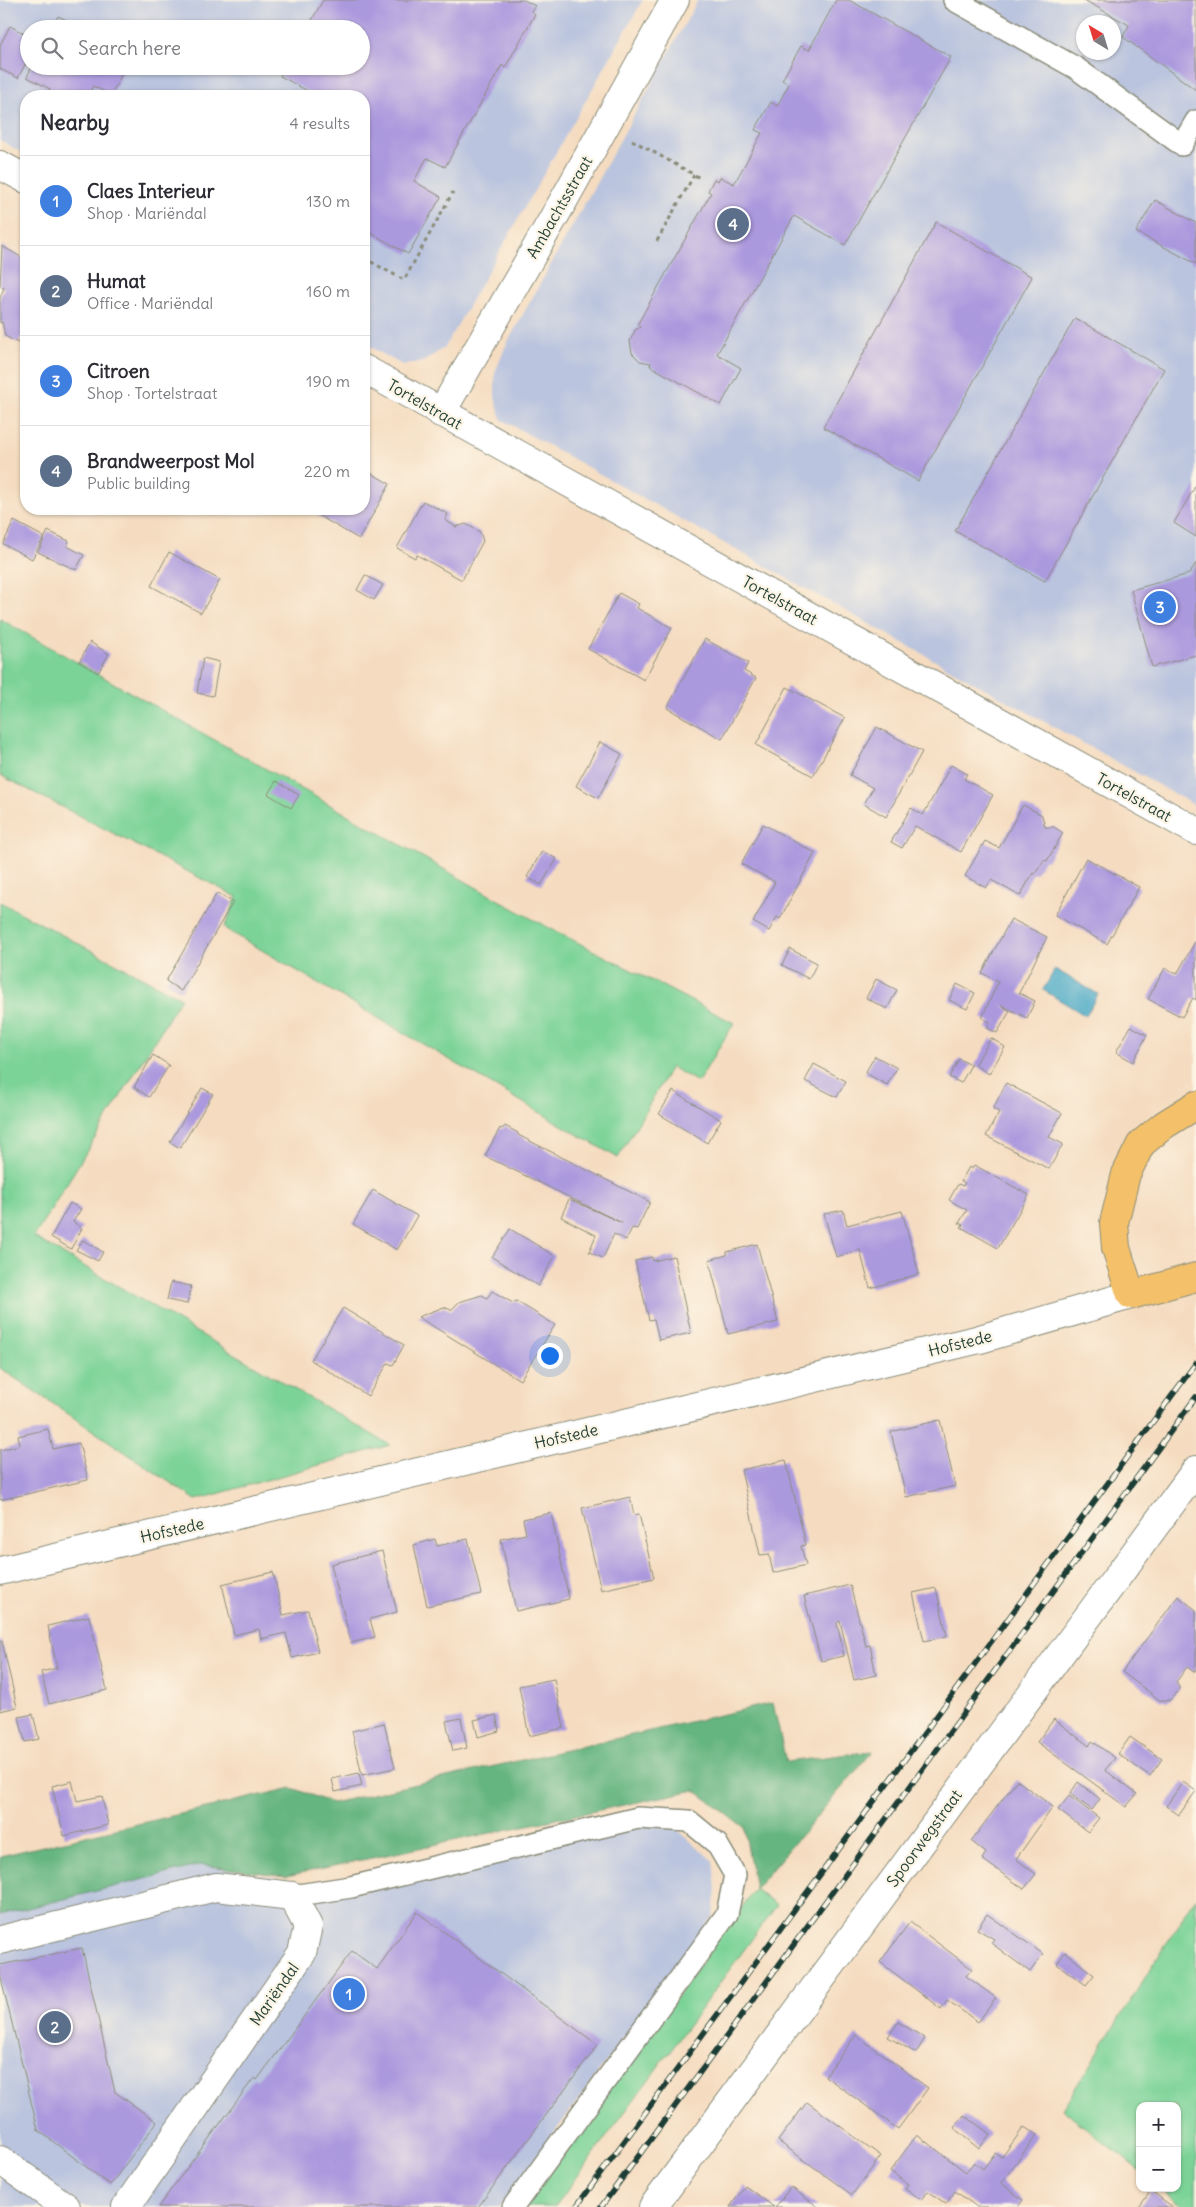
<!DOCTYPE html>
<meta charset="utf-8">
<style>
body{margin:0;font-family:Delius,sans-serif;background:#f7f7f7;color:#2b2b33}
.controls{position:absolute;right:15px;bottom:15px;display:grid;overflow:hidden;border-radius:10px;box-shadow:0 1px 4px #0004}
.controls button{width:45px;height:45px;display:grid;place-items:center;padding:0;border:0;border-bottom:1px solid #e1e1e2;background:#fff;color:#2b2b33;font:25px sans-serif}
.compass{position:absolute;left:1076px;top:15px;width:45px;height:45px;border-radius:50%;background:#fff;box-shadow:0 1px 4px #0004;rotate:322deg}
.you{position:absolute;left:549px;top:1355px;width:18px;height:18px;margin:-12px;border:4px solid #fff;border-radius:50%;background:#1a73e8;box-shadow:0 0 0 8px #1a73e833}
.badge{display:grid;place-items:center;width:32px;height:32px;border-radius:50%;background:#7c3aed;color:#fff;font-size:16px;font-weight:700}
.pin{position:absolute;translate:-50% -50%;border:2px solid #fff;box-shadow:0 1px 5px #0006}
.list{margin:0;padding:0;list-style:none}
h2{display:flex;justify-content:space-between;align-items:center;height:65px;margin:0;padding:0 20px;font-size:21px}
h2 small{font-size:16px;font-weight:400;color:#7c7c81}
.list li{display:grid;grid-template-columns:32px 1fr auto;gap:15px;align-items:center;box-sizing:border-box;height:90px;padding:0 20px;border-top:1px solid #e1e1e2}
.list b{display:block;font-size:19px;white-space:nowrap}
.list p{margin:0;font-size:16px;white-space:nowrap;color:#7c7c81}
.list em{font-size:16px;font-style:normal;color:#7c7c81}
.icon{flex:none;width:28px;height:28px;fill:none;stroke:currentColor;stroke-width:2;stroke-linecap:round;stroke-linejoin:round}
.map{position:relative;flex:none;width:1196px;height:2207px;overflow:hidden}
.search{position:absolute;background:#fff;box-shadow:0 1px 4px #0004;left:20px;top:20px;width:350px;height:55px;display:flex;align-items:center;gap:12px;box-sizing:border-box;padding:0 18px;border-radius:28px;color:#7c7c81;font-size:19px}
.panel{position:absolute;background:#fff;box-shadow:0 1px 4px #0004;left:20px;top:90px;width:350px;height:425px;border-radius:20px}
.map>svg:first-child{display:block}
.industrial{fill:#bac4de;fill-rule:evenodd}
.green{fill:#7cd398;stroke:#4e8866}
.forest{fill:#65b580;stroke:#42795a}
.water{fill:#46a8c6;stroke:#32727d}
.building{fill:#ab99de}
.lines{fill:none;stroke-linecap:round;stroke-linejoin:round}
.service-casing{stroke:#8a8c7a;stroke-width:24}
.minor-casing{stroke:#8a8c7a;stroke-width:30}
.tertiary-casing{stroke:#8a8c7a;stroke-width:30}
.primary-casing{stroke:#8a8c7a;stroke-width:30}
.path{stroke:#8a8c7a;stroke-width:3;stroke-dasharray:4 4;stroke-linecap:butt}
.service{stroke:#fff;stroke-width:21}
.minor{stroke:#fff;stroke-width:28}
.tertiary{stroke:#fff;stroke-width:28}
.primary{stroke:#f4c16a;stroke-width:28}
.rail-casing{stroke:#1f3d34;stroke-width:5.5}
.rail{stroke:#fcf5e5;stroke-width:4;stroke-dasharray:11;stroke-linecap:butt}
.labels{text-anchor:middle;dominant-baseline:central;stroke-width:4.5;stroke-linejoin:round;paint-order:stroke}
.street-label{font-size:16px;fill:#1f3d34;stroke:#fcf5e5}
</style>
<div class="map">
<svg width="1196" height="2207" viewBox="0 0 1196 2207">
<rect width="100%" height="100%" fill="#fcf5e5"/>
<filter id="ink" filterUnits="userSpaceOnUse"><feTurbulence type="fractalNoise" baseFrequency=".02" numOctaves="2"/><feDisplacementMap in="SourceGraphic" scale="10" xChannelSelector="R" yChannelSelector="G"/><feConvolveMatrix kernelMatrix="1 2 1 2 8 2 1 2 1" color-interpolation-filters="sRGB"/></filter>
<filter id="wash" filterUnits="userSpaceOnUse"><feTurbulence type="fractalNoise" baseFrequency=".0096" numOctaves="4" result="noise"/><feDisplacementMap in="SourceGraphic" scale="20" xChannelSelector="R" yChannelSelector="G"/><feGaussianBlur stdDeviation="1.12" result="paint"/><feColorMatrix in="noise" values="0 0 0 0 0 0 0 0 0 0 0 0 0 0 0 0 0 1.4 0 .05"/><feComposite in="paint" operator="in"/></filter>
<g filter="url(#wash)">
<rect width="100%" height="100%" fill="#f5dcc0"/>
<path class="industrial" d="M0,0H643L445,347L423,362L402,365L364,343V96H26V155L0,140ZM29,29H361V66H29Z
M698,0H1196V806L501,419L495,397V373L506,345ZM1084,22H1114V52H1084Z
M643,1822L678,1830L713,1861L716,1888L713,1916L500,2207H0V1915L201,1865L359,1892Z"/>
<path class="green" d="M0,619L534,920L734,1023L698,1082L671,1067L618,1158L224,928L237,897L0,775Z
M0,902L181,998L34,1237L390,1445L196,1500L0,1368Z
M755,1889L777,1905L555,2207H524Z
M1196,1897V2207H1184L1161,2188H1177V2106H1140V2171L1062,2109Z"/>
<path class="forest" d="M773,1703L786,1762L873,1751L755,1889L744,1827L695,1790L286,1876L201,1865L0,1915V1856L292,1788L332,1803Z"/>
<path class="water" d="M1055,969L1098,994L1086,1016L1043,990Z"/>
<g id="blocks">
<path class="building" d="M323,0H524L535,6L531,11L535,14L505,68L502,65L445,167L427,158L414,181L441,197L408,254L364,229V96H317L280,76L285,66H361V29H307Z
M836,0H849L951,57L845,245L794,216L717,354L741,368L721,405L650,366L651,363L640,361L632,353L630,341L635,330L640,327L637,325L711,193L708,191L714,179L718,181L720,177L734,184L762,133L755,130L771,102L777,106L789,84L782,80L801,46L809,50Z
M1084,0H1196V90L1123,37L1129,25Z
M58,16L85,29H51Z
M10,26L29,36V57L18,78L0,69V45Z
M32,66H126L111,95L93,86L88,96H46L50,89L27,77Z
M1155,200L1196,223V264L1136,232Z
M936,222L1032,277L918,481L823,427Z
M2,246L26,260V328L18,343L5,336L2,322L0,323V297L4,288L0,286Z
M1075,318L1164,369L1045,581L955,531Z
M364,469L390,484L359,539L307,509H364Z
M1196,485V537L1174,523Z
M423,501L448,514L445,520L456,527L466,524L480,532L483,541L462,580L417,555L415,558L397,548Z
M14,521L44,537L32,559L3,544Z
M48,531L69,541L67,546L84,555L76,570L38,552Z
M169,552L220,580L201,613L151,586Z
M1196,563V655L1152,667L1131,590L1189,574Z
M365,575L383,585L374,600L357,590Z
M619,593L639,604L637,608L672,628L644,680L588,649Z
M705,639L748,663L744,671L756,678L722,739L667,708Z
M90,642L109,654L98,673L79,662Z
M203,658L219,662L213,696L197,693Z
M787,687L845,718L813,776L756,745Z
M877,727L922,752L886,817L864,804L873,788L850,775Z
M600,742L622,754L598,798L576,786Z
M951,765L967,774L964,779L993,795L961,852L915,826L902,848L891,842L911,808L923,815Z
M276,781L299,795L291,808L268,794Z
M1023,805L1042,815L1045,827H1054L1063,833L1047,861L1044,860L1035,874L1033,873L1020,896L991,880L986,888L965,876L985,841L999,848Z
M763,824L815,853L780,919L777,917L769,931L753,922L775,882L741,864Z
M542,851L557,859L541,885L527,877Z
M1086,858L1139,887L1107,944L1055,915Z
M217,893L233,902L181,991L166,981Z
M1011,919L1047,937L1019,993L1035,1001L1027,1018L1001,1005L1010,1011L997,1033L987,1028L990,1022L982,1018L998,982L982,973Z
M1196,940V1000L1193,998L1182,1017L1148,999L1165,968L1177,974Z
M790,949L817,963L809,979L782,965Z
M876,979L897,990L887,1009L866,998Z
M957,984L975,993L967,1009L949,1000Z
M1131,1026L1147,1035L1133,1062L1116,1052Z
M991,1038L1005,1047L989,1074L975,1065Z
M153,1055L169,1065L149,1097L134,1087Z
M875,1056L897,1068L887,1085L865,1073Z
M959,1059L971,1065L961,1083L949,1077Z
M814,1064L846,1081L837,1097L805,1081Z
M1006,1083L1062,1113L1049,1137L1063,1144L1049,1169L986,1136L999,1112L993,1109Z
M202,1088L213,1094L180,1148L170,1142Z
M673,1091L721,1120L707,1143L659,1114Z
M505,1126L518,1133V1135L650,1202L637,1229L632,1228L626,1240L614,1234L603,1258L589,1252L596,1235L561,1217L569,1199L622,1223L485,1156L500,1128L502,1129Z
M974,1165L1029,1195L998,1248L961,1227L963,1225L959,1223L967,1210L949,1200L958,1184L963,1186L965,1183L961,1181L969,1167L972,1169Z
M373,1190L417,1216L397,1250L353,1224Z
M70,1203L81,1209L73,1222L82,1228L71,1249L51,1237Z
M843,1210L847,1225L902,1211L919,1274L870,1288L860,1250L836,1257L824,1214Z
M510,1229L555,1256L538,1286L492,1257Z
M83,1240L103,1252L98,1261L76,1250Z
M757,1244L778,1322L728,1334L709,1260L727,1255V1252Z
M674,1256L691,1333L659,1340L654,1319L649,1320L635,1261L652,1257L653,1261Z
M171,1282L191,1286L187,1304L167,1300Z
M492,1291L513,1303L516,1301L555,1325L520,1380L418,1317L444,1307L451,1310L459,1302L482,1295L487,1298Z
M343,1308L404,1345L393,1365L388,1363L368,1396L311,1360Z
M940,1420L955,1486L906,1497L891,1432Z
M48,1429L53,1449L79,1443L88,1480L0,1500V1450L20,1445L18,1436Z
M786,1460L806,1545L801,1546L806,1565L773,1573L769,1554L760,1555L741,1470Z
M630,1497L634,1515L639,1514L654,1578L601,1590L582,1508Z
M551,1513L569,1599L516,1611L501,1539L526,1534L523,1519Z
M435,1539L437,1546L468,1539L481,1594L427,1606L414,1545Z
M382,1551L397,1612L370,1619L375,1637L351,1643L331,1564Z
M273,1572L283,1615L308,1610L318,1652L292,1658L286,1633L261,1639L259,1629L234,1635L222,1584Z
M850,1585L866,1646L870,1645L876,1675L854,1680L840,1621L837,1623L844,1656L821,1661L804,1596Z
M936,1588L947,1636L924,1641L913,1593Z
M1178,1596L1196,1610V1669L1194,1672L1187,1667L1176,1682L1180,1689L1170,1700L1165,1701L1163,1699L1161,1701L1122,1672Z
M89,1616L107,1690L49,1704L41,1672L57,1668L48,1626Z
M0,1641H2L17,1707L0,1711Z
M554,1679L564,1728L529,1736L519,1686Z
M33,1714L39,1739L25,1742L19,1717Z
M496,1715L499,1731L478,1737L474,1720Z
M461,1718L467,1748L453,1751L446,1721Z
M1054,1719L1089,1746L1092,1741L1115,1758L1105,1770L1137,1794L1126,1807L1037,1742Z
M384,1723L395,1768L362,1775L352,1731Z
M1130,1737L1162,1759L1150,1776L1118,1754Z
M359,1773L362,1786L335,1792L332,1779Z
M1017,1780L1053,1807L1016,1859L1036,1874L1024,1889L982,1859L986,1853L971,1841Z
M72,1781L77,1801L102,1796L108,1825L64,1836L52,1786Z
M1078,1782L1100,1799L1092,1810L1070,1794Z
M1183,1782L1196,1791L1179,1815L1166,1806Z
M1069,1796L1099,1818L1088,1832L1058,1810Z
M417,1912L598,2045L478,2207H158L254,2078L257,2080L352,1951L377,1969Z
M987,1914L1043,1954L1030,1972L991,1943L994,1939L977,1929Z
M910,1922L972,1969L966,1976L996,1998L978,2022L947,2000L941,2009L880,1962Z
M82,1948L115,2092L157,2122L110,2185L38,2130L0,1974V1965Z
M1065,1952L1094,1975L1086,1985L1057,1964Z
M898,2022L925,2038L916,2053L888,2037Z
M856,2035L928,2088L898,2129L825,2076Z
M807,2102L881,2156L852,2195L778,2141Z
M964,2115L990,2134L979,2149L954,2128Z
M1024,2127L1037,2135L1001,2183L1023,2200L1018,2207H977L955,2191L946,2204L928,2191L922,2200L905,2188L908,2184L890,2171L917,2135L966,2172L974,2162L983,2169L995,2153L1002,2157Z
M745,2186L774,2207H730Z
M791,2187L818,2207H775Z
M1151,2191L1173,2207H1139Z"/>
</g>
</g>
<g filter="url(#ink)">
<use href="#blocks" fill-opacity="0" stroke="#8a8c7a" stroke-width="1"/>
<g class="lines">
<g class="service-casing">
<path id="service" d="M954,0L1076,68L1182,145L1196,121
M292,1896L351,1887L638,1818L689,1821L717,1844L735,1875L727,1914L513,2207"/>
</g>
<g class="minor-casing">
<path id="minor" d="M0,165L26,179
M364,369L1196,831
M441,413L565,198L675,0
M0,1940L216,1887L292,1896L308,1926L302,1953L126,2207
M0,2160L66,2207
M653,2207L1196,1470"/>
</g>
<g class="tertiary-casing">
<path id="tertiary" d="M0,1571L980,1339L1131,1295"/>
</g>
<g class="primary-casing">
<path id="primary" d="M1196,1105L1164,1125L1141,1144L1126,1174L1114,1223L1116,1248L1131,1295L1196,1277"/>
</g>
<path class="path" d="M632,140L700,178
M657,241L694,175
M364,258L404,280L453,192"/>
<use href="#service" class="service"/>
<use href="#minor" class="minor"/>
<use href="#tertiary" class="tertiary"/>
<use href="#primary" class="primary"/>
<g class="rail-casing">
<path id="rail" d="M576,2207L1196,1363
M601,2207L1196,1397"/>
</g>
<use href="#rail" class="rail"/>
</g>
</g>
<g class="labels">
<g class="street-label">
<text transform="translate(559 207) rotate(-60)">Ambachtsstraat</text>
<text transform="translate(425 404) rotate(30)">Tortelstraat</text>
<text transform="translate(780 600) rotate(29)">Tortelstraat</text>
<text transform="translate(1134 797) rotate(29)">Tortelstraat</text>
<text transform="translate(960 1343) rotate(-14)">Hofstede</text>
<text transform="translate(566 1436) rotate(-13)">Hofstede</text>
<text transform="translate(172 1530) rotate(-13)">Hofstede</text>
<text transform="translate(924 1838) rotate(-54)">Spoorwegstraat</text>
<text transform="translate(274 1994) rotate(-55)">Mariëndal</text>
</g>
</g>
</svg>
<div class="controls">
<button>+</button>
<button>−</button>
</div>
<svg class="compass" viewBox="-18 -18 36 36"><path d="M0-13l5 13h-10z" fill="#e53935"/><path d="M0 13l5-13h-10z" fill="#7c7c81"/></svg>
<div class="you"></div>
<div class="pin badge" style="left:349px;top:1994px;background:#3f7fe0">1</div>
<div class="pin badge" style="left:55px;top:2027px;background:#5c6f8a">2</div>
<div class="pin badge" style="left:1160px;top:607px;background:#3f7fe0">3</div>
<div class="pin badge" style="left:733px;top:224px;background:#5c6f8a">4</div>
<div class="search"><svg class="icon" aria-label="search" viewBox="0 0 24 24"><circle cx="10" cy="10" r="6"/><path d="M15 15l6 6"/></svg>Search here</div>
<section class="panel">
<h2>Nearby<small>4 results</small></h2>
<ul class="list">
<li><span class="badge" style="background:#3f7fe0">1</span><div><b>Claes Interieur</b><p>Shop · Mariëndal</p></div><em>130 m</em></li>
<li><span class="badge" style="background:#5c6f8a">2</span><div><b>Humat</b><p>Office · Mariëndal</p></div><em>160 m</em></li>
<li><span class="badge" style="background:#3f7fe0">3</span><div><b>Citroen</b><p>Shop · Tortelstraat</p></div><em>190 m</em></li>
<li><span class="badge" style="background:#5c6f8a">4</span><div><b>Brandweerpost Mol</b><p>Public building</p></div><em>220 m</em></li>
</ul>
</section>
</div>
